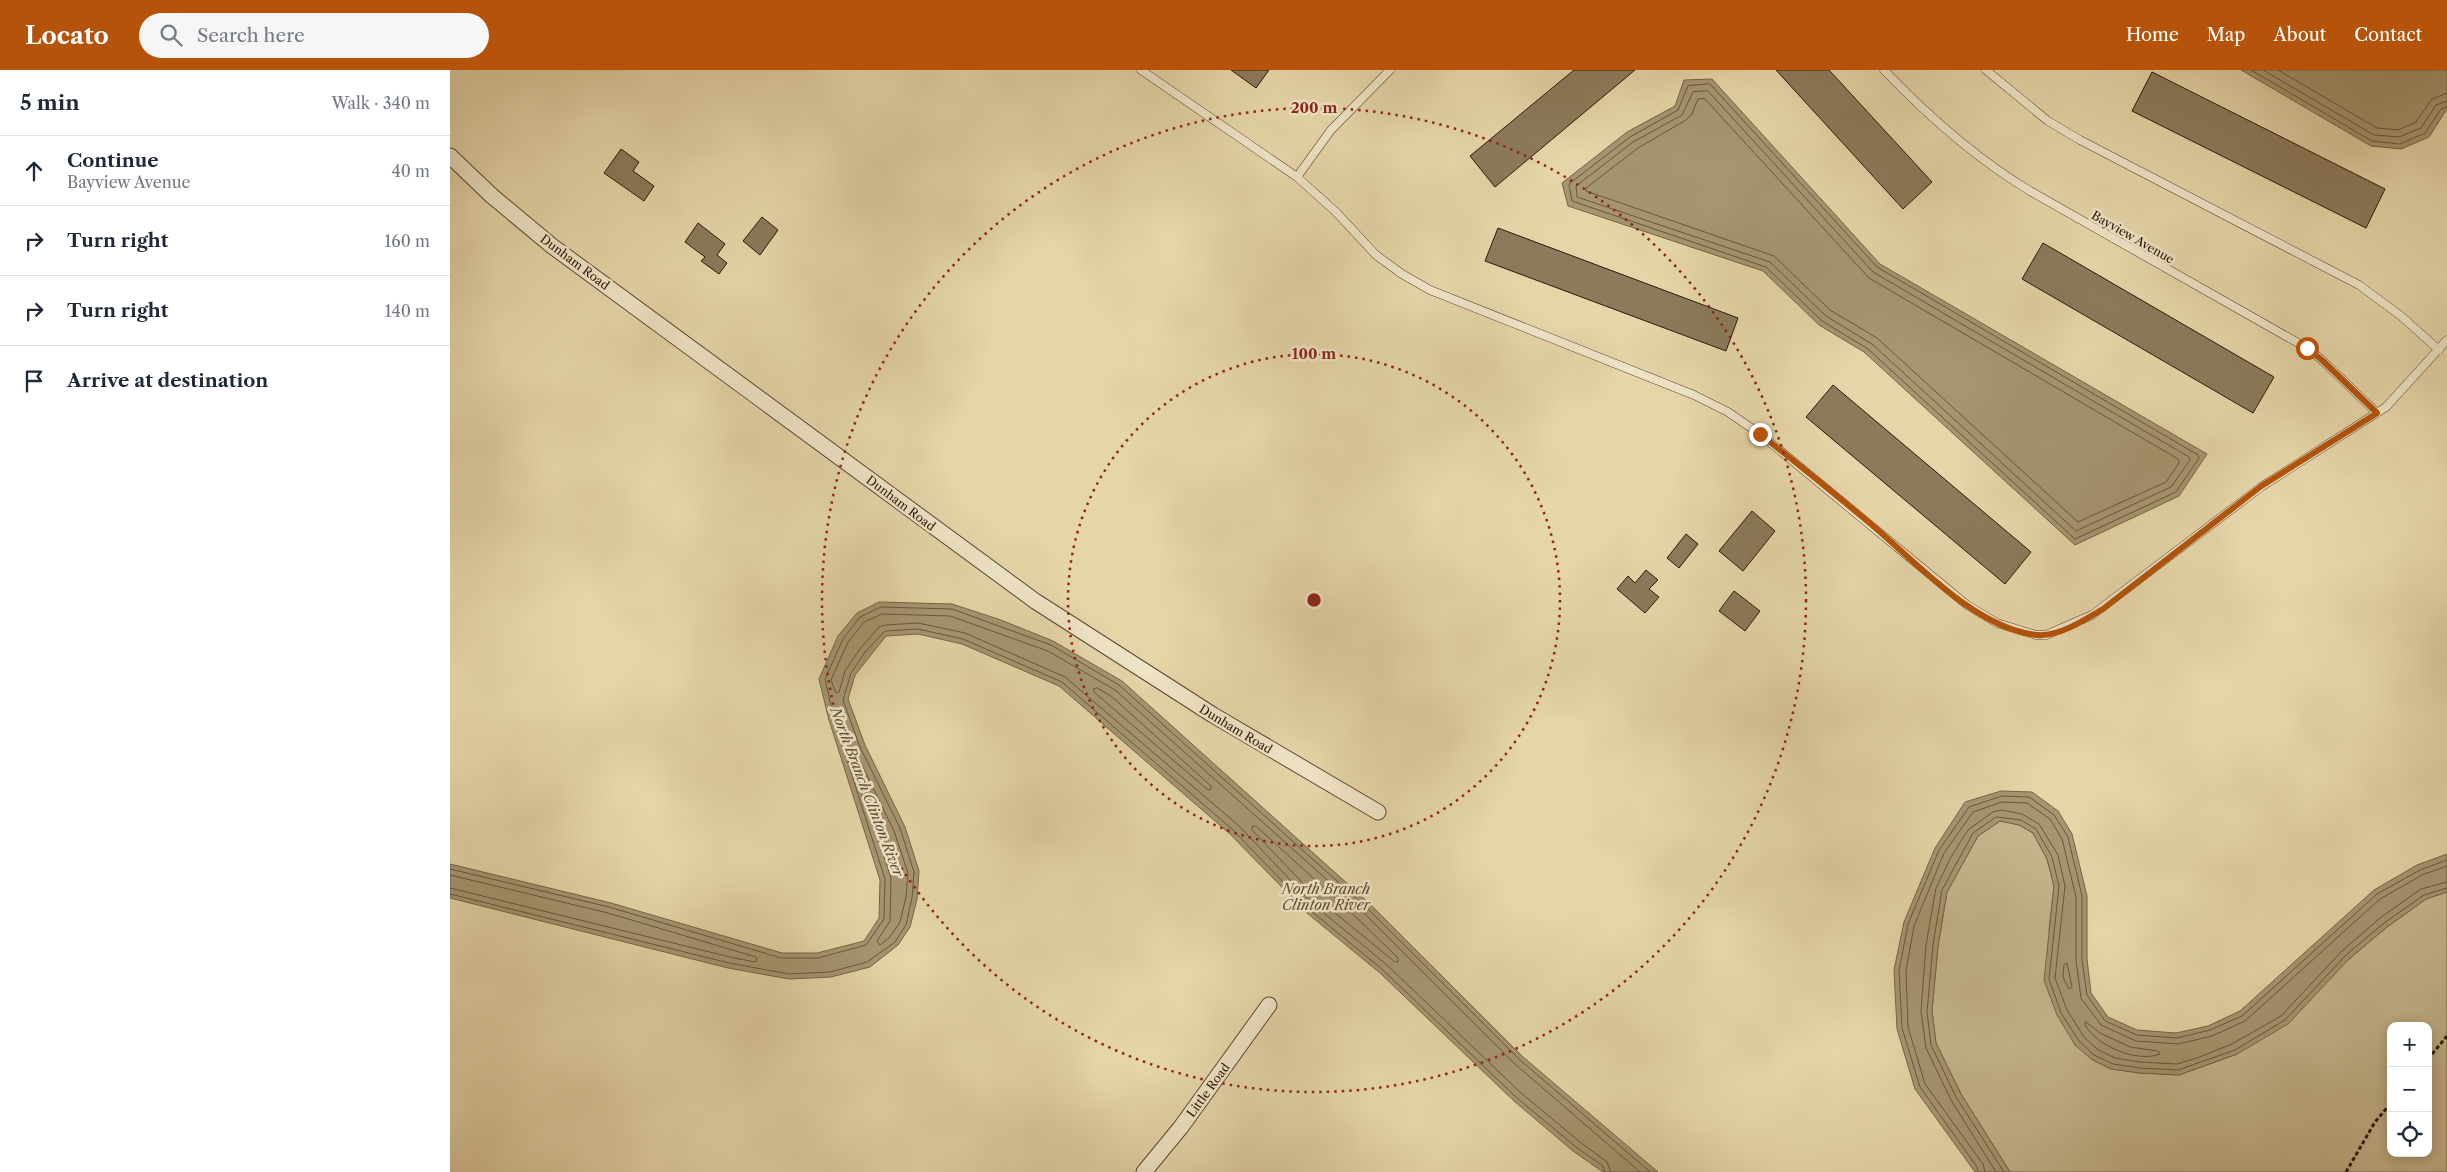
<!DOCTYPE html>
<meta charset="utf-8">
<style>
body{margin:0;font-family:"Libre Caslon Text",serif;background:#f6f6f7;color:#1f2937}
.controls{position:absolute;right:15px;bottom:15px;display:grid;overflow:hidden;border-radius:10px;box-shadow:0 2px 12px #0003}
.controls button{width:45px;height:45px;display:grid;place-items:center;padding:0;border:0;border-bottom:1px solid #e0e1e3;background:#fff;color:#1f2937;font:25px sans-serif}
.stop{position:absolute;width:15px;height:15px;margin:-11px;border:4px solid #b45309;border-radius:50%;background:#fff}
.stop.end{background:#b45309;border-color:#fff;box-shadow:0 1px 5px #0008}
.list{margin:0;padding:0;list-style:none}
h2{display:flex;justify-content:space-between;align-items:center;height:65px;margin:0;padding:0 20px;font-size:21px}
h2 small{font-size:16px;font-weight:400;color:#747a83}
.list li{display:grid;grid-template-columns:32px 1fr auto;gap:15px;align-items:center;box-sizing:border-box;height:70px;padding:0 20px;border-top:1px solid #e0e1e3}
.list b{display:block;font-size:19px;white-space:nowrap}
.list p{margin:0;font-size:16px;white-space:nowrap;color:#747a83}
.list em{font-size:16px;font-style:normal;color:#747a83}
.icon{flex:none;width:28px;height:28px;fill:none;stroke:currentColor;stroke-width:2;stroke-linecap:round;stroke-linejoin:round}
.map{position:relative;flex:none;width:1997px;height:1102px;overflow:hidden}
header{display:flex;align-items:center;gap:30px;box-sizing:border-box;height:70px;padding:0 25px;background:#b45309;color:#fff}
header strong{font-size:24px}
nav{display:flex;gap:28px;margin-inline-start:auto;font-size:18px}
.search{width:350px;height:45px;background:#f6f6f7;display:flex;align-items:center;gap:12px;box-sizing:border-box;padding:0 18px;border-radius:28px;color:#747a83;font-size:19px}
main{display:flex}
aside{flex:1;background:#fff}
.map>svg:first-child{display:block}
.green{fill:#c5b58d;stroke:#78664a;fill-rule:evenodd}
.water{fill:#a69571;stroke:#756347}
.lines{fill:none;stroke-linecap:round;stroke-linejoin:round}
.shore{stroke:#68563c;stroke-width:1}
.building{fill:#8c7a5b;stroke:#2b1807}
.lane-casing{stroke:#5a472f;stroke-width:9}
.street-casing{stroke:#5a472f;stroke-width:17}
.path{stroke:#2b1807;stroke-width:3;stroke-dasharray:4 2.5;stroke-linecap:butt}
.lane{stroke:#eee4c6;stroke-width:8}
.street{stroke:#eee4c6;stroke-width:15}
.route{stroke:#b45309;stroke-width:6}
.ring{fill:none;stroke:#8f2418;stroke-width:2.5;stroke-dasharray:2.5 5}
.labels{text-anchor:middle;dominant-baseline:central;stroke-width:5;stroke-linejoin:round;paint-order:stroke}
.street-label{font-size:12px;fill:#2b1807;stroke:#eee4c6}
.water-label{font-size:14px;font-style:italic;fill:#5c4a31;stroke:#eee4c6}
.centre{fill:#8f2418;stroke:#eee4c6;stroke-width:2.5}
.ring-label{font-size:15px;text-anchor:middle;font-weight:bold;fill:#8f2418;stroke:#eee4c6;stroke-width:5;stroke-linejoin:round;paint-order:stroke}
</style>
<header>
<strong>Locato</strong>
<div class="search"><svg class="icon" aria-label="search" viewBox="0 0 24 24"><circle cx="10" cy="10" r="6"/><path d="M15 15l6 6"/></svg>Search here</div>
<nav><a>Home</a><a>Map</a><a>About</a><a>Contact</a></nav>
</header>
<main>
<aside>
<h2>5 min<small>Walk · 340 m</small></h2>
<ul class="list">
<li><svg class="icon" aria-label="ahead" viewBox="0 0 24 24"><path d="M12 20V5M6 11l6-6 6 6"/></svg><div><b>Continue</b><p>Bayview Avenue</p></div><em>40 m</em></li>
<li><svg class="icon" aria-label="right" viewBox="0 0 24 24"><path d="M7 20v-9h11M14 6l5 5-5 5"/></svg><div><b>Turn right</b></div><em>160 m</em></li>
<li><svg class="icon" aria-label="right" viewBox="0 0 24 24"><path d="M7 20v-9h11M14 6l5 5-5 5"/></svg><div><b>Turn right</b></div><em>140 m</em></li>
<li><svg class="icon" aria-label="arrive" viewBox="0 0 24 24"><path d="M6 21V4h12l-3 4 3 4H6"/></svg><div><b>Arrive at destination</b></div></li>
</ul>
</aside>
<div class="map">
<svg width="1997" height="1102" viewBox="0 0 1997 1102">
<rect width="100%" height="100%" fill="#e5d5a8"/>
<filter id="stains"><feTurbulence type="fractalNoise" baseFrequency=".004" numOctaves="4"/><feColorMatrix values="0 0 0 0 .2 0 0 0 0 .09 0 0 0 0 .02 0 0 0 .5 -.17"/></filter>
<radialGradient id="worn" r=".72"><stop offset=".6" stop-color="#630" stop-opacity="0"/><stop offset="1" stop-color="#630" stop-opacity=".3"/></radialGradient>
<path class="green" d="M1550,751L1569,755L1583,763L1597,789L1604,816L1599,860L1641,989L1661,999L1690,1003L1729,1005L1787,984L1937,857L1976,829L1997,822V1102H1560L1511,1024L1486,973L1482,941L1488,876L1497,822L1528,766ZM1941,956H1978V1083H1941Z"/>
<path class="water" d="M1791,0H1997V39L1979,67L1951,79L1921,76Z
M1262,9L1430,194L1757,384L1729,426L1625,475L1414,282L1369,255L1313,201L1118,136L1112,113L1177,62L1225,36L1234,10Z
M429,532L502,534L551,550L603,571L672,611L920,834L1072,986L1208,1102H1153L1123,1081L1064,1031L930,903L857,843L780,764L609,616L512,574L468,564L436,566L405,605L398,629L415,675L455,757L469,801L467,829L460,857L448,875L420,897L381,907L339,909L278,898L0,828V794L161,833L332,883H367L414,871L429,848L430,810L379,650L369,609L388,566L407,543Z
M1551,721L1582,722L1608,741L1622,764L1637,826V889L1641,923L1658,947L1687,960L1726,963L1758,956L1790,941L1924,820L1967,795L1997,784V822L1976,829L1937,857L1899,889L1838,954L1787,984L1729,1005L1690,1003L1661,999L1641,989L1625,975L1607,945L1594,910L1604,816L1597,789L1583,763L1569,755L1550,751L1528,766L1497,822L1488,876L1482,941L1486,973L1511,1024L1560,1102H1525L1465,1019L1447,959L1444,900L1454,852L1485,778L1515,732Z"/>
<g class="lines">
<path class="shore" d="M1801,0L1922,71L1950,74L1975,63L1991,39L1997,37
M1813,0L1924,65L1949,67L1971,58L1986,35L1997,31
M1828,0L1927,58L1948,60L1966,52L1982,29L1997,23
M1260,14L1427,197L1748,385L1749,388L1726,422L1625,469L1418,279L1372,251L1316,197L1122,131L1119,114L1180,67L1228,40L1238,16Z
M1258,21L1423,202L1739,387L1740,390L1721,417L1626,461L1422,274L1376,246L1320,192L1127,127L1126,116L1183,72L1232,45L1243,22Z
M1255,29L1419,208L1728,389L1729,393L1716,412L1628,452L1427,268L1380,240L1324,186L1136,121V118L1188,78L1236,50L1242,44L1248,29Z
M647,618L661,626L761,716V719L758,720L644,622V619Z
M405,686L408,687L444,761L458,803L456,827L450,852L440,867L430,875L427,871L440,851L441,808L403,689Z
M803,756H806L907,848L948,888V892H945L869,830L802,760Z
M0,799L159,837L331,888H368L416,875L434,849L435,809L384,649L375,609L393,569L410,547L431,537L502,539L601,575L669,615L917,838L1069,989L1200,1102
M0,805L158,843L306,887L307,890L305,892L280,887L0,818
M0,824L279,893L339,904L380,902L417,892L445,872L456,855L462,828L464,802L450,758L410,677L393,630L401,603L415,582L435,561L468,559L513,569L612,612L783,760L860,840L933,900L1067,1028L1126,1077L1153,1096L1155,1102
M1617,893L1622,917L1619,919L1613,907L1614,895Z
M1636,952L1650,963L1680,977L1708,981L1710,984C1687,993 1647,976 1635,955Z
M1161,1102L1157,1092L1130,1072L1071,1023L937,895L864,835L788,755L615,607L515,563L468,553L436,555L429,557L410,579L395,601L389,622L386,623L381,610L398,572L414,552L432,544L500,546L598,581L665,620L913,842L1065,994L1190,1102
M1528,1102L1527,1097L1470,1017L1452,958L1449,901L1458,854L1489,780L1519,737L1552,726L1579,727L1604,745L1618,767L1632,826V890L1637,925L1655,951L1687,965L1727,968L1760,960L1792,946L1927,824L1970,800L1997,790
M1535,1102L1533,1094L1475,1014L1458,957L1456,901L1464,856L1494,783L1523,742L1552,732L1577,733L1600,749L1612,769L1626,827V890L1631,928L1651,955L1686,971L1728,974L1762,966L1795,951L1930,829L1972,805L1997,796
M1546,1102L1501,1030L1476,978L1471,941L1476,875L1486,818L1501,787L1518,760L1543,742L1551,740L1572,744L1589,754L1608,785L1615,816L1605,908L1617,940L1634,967L1647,979L1665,988L1690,992L1727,994L1747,988L1782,974L1831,946L1892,881L1930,848L1971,819L1997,812
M1554,1102L1506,1027L1481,975L1477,942L1483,875L1492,820L1523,763L1546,747L1571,750L1586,759L1602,787L1609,816L1599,909L1611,943L1629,971L1644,985L1663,994L1690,998L1728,1000L1785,980L1835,950L1896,885L1934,853L1974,825L1997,818"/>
</g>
<path class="building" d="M781,0H819L806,18Z
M1124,0H1185L1045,117L1020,86Z
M1326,0H1379L1482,112L1453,139Z
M1702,2L1935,119L1916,158L1682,41Z
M171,79L189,92L183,101L204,116L194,131L154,103Z
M312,147L328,160L310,185L293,171Z
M248,153L275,174L267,185L277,193L269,204L251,191L255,187L235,172Z
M1048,158L1288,248L1276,281L1035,191Z
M1593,173L1824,307L1803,343L1572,209Z
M1383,315L1581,482L1555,514L1356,347Z
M1302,441L1325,461L1293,501L1269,481Z
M1236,464L1248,474L1229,498L1217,488Z
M1196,500L1208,510L1199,519L1209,527L1195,543L1167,519L1178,506L1185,513Z
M1284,521L1310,541L1295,561L1269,541Z"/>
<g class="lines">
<g class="lane-casing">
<path id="lane" d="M691,0L847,107L881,60L940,0
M1434,0C1478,46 1525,88 1580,121L1857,278L1872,290L1927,343
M1536,0L1598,51L1630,70L1909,215L1951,246L1989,280
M847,107L886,142L926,185L952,204L980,220L1244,325L1278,342L1310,364L1517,535L1547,553L1586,565H1596L1642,545L1811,417L1936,337L1997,270"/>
</g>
<g class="street-casing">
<path id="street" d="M0,86L42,126L102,176L585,531L763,645L928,742
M694,1102L731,1057L819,935"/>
</g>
<path class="path" d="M1978,989L1997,966
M1896,1102L1925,1052L1941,1033"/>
<use href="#lane" class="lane"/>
<use href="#street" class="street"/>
</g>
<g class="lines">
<path class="route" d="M1310,364C1348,394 1385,424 1422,455C1467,493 1526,559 1587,565C1608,567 1635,550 1653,539L1810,417L1927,343L1872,290L1857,278"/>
</g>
<g class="ring">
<circle cx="864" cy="530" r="246"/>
<circle cx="864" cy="530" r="492"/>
</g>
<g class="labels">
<g class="street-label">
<text transform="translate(1683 167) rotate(30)">Bayview Avenue</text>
<text transform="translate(125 192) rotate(37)">Dunham Road</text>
<text transform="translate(451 433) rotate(37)">Dunham Road</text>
<text transform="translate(786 659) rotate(31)">Dunham Road</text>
<text transform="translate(758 1020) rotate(-54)">Little Road</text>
</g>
<g class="water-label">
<text transform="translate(417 722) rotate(69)">North Branch Clinton River</text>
<text x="876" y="819">North Branch<tspan x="876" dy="16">Clinton River</tspan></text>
</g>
</g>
<circle cx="864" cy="530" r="8" class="centre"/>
<g class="ring-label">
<text x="864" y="43">200 m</text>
<text x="864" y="289">100 m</text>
</g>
<rect width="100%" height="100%" filter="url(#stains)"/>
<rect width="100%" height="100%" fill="url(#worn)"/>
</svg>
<div class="controls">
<button>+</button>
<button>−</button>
<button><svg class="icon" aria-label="locate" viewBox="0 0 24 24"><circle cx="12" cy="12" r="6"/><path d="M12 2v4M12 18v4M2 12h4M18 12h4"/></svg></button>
</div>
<div class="stop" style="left:1857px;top:278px"></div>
<div class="stop end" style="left:1310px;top:364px"></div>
</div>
</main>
